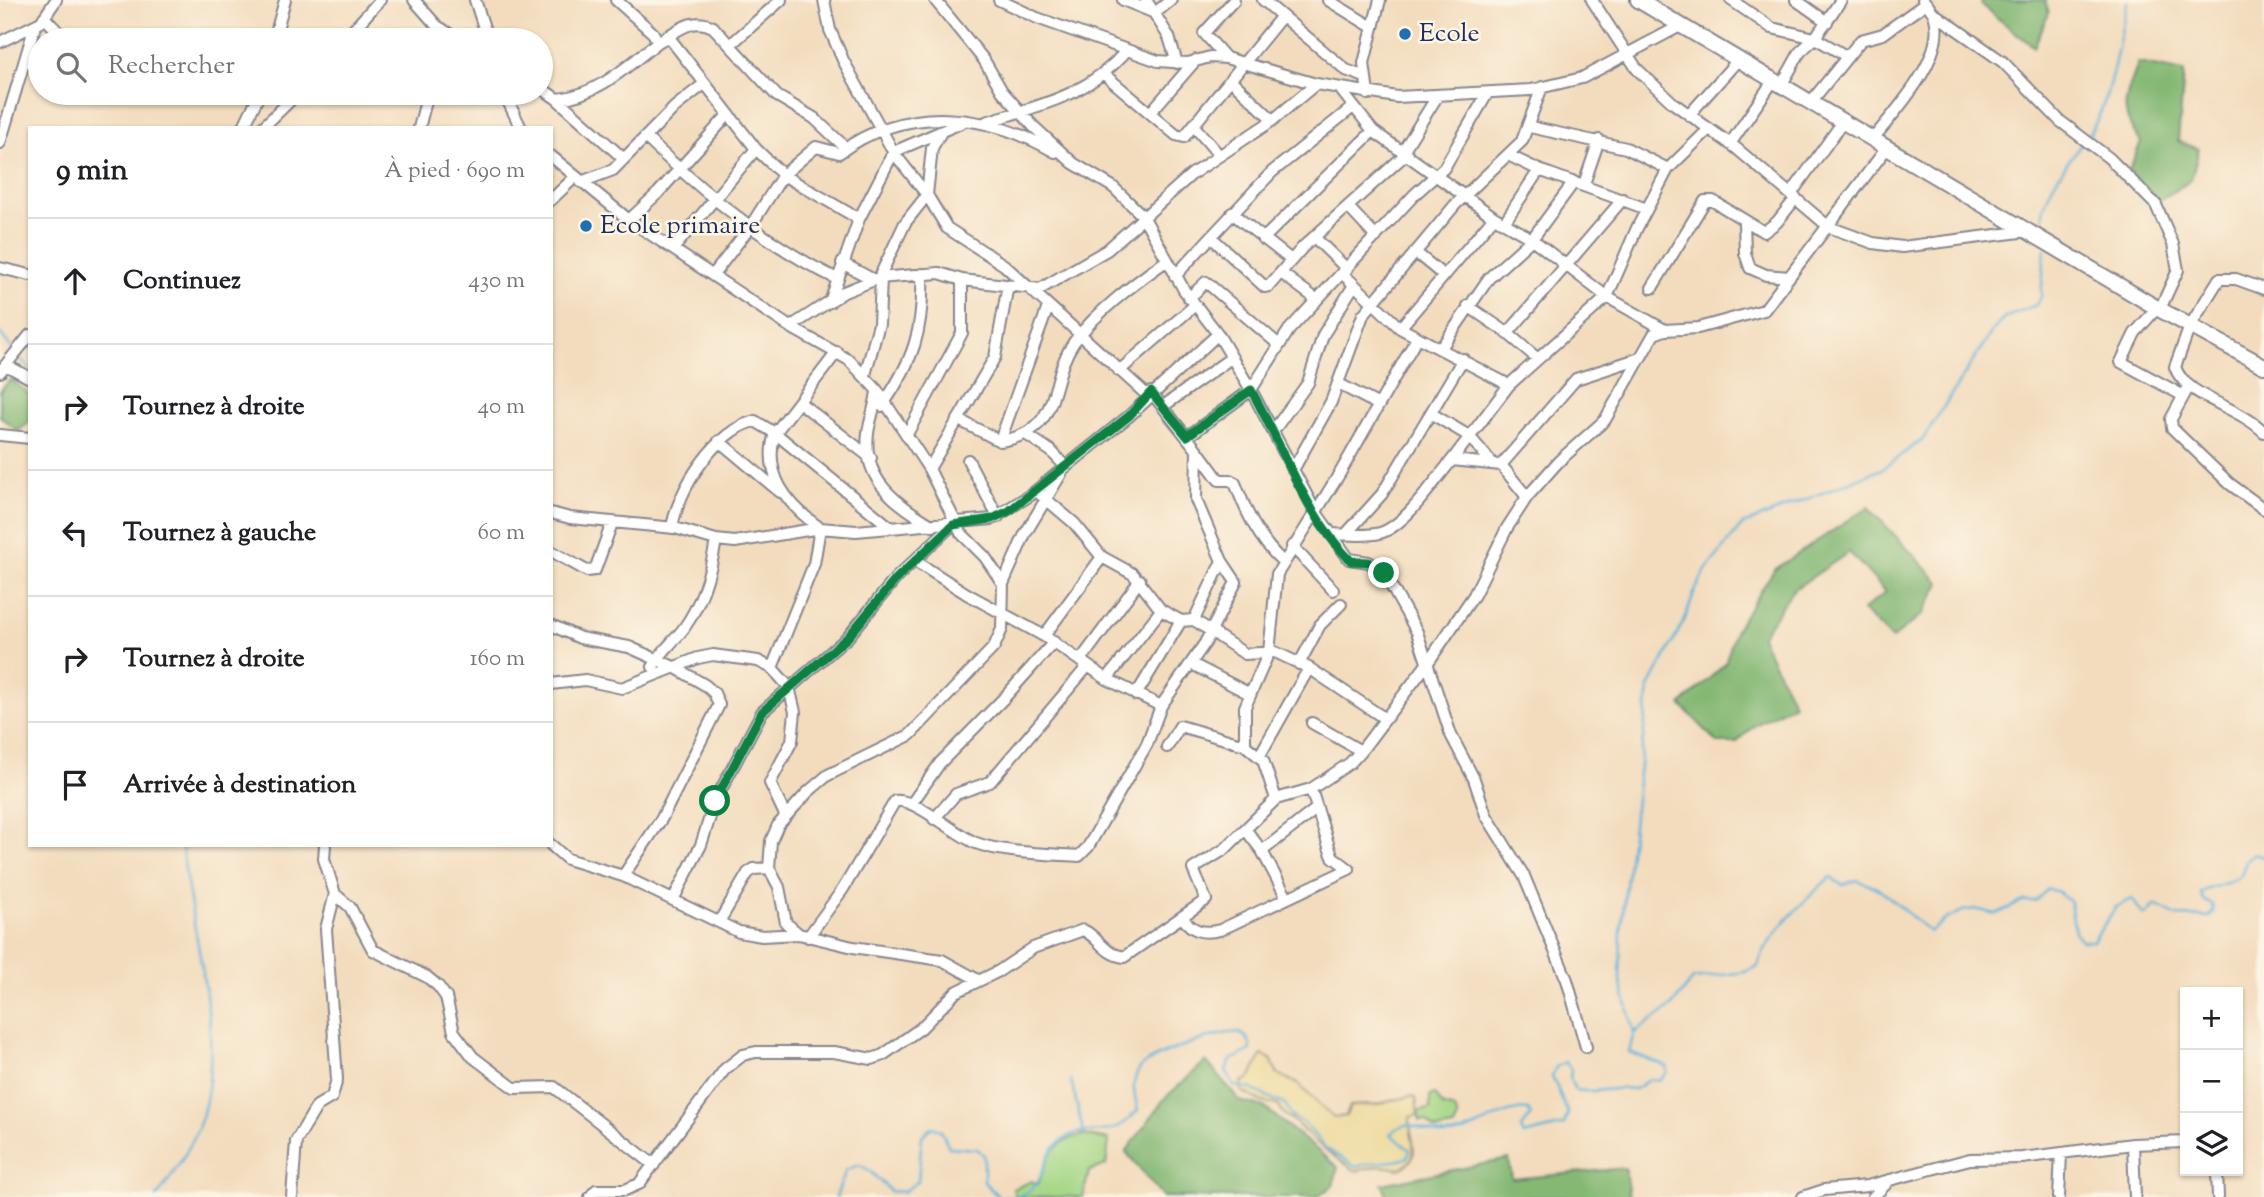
<!DOCTYPE html>
<html lang="fr">
<meta charset="utf-8">
<style>
body{margin:0;font-family:"Sorts Mill Goudy",serif;background:#f2f2f2;color:#202124}
.controls{position:absolute;right:21px;bottom:21px;display:grid;overflow:hidden;border-radius:0px;box-shadow:0 2px 5px #0004}
.controls button{width:63px;height:63px;display:grid;place-items:center;padding:0;border:0;border-bottom:2px solid #e0e0e0;background:#fff;color:#202124;font:35px sans-serif}
.stop{position:absolute;width:21px;height:21px;margin:-16px;border:5px solid #0b8043;border-radius:50%;background:#fff}
.stop.end{background:#0b8043;border-color:#fff;box-shadow:0 2px 7px #0008}
.list{margin:0;padding:0;list-style:none}
h2{display:flex;justify-content:space-between;align-items:center;height:91px;margin:0;padding:0 28px;font-size:30px}
h2 small{font-size:23px;font-weight:400;color:#757577}
.list li{display:grid;grid-template-columns:46px 1fr auto;gap:21px;align-items:center;box-sizing:border-box;height:126px;padding:0 28px;border-top:2px solid #e0e0e0}
.list b{display:block;font-size:26px;white-space:nowrap}
.list em{font-size:23px;font-style:normal;color:#757577}
.icon{flex:none;width:38px;height:38px;fill:none;stroke:currentColor;stroke-width:2;stroke-linecap:round;stroke-linejoin:round}
.map{position:relative;flex:none;width:2264px;height:1197px;overflow:hidden}
.search{position:absolute;background:#fff;box-shadow:0 2px 5px #0004;left:28px;top:28px;width:525px;height:77px;display:flex;align-items:center;gap:18px;box-sizing:border-box;padding:0 24px;border-radius:38px;color:#757577;font-size:26px}
.panel{position:absolute;background:#fff;box-shadow:0 2px 5px #0004;left:28px;top:126px;width:525px;height:721px;border-radius:0px}
.map>svg:first-child{display:block}
.green{fill:#a6d786;stroke:#608372;stroke-width:2}
.forest{fill:#84b873;stroke:#507468;stroke-width:2}
.sand{fill:#eeda9e;stroke:#84847e;stroke-width:2}
.lines{fill:none;stroke-linecap:round;stroke-linejoin:round}
.stream{stroke:#5fb3db;stroke-width:2.5}
.street-casing{stroke:#87868e;stroke-width:14}
.secondary-casing{stroke:#87868e;stroke-width:18}
.street{stroke:#fff;stroke-width:10}
.secondary{stroke:#fff;stroke-width:14}
.route{stroke:#0b8043;stroke-width:9}
.poi-dot{fill:#1f6fb2;stroke:#fcf5e5;stroke-width:2.5}
.labels{text-anchor:middle;dominant-baseline:central;stroke-width:5;stroke-linejoin:round;paint-order:stroke}
.poi-label{font-size:26px;fill:#1b2f5e;stroke:#fcf5e5;text-anchor:start}
</style>
<div class="map">
<svg width="2264" height="1197" viewBox="0 0 2264 1197">
<rect width="100%" height="100%" fill="#fcf5e5"/>
<filter id="ink" filterUnits="userSpaceOnUse"><feTurbulence type="fractalNoise" baseFrequency=".0143" numOctaves="2"/><feDisplacementMap in="SourceGraphic" scale="14" xChannelSelector="R" yChannelSelector="G"/><feConvolveMatrix kernelMatrix="1 2 1 2 8 2 1 2 1" color-interpolation-filters="sRGB"/></filter>
<filter id="wash" filterUnits="userSpaceOnUse"><feTurbulence type="fractalNoise" baseFrequency=".00686" numOctaves="4" result="noise"/><feDisplacementMap in="SourceGraphic" scale="28" xChannelSelector="R" yChannelSelector="G"/><feGaussianBlur stdDeviation="1.57" result="paint"/><feColorMatrix in="noise" values="0 0 0 0 0 0 0 0 0 0 0 0 0 0 0 0 0 1.4 0 .05"/><feComposite in="paint" operator="in"/></filter>
<g filter="url(#wash)">
<rect width="100%" height="100%" fill="#f3dcbd"/>
<path class="green" d="M1435,1094L1443,1106L1455,1109L1458,1118L1454,1127L1436,1130L1425,1120L1420,1121L1418,1111L1430,1109V1096Z
M1083,1135L1109,1140L1106,1165L1089,1171L1083,1197H1016L1013,1189L1032,1181L1038,1184C1049,1155 1050,1142 1083,1135Z"/>
<path class="forest" d="M1983,0H2045L2049,13L2034,47L1981,5Z
M2138,63L2184,72L2178,141L2199,149L2191,180L2159,201L2129,170L2141,142C2116,109 2126,100 2138,63Z
M11,379L30,395V422L18,431L0,416V391Z
M1868,507L1940,583L1924,613L1892,639L1863,610L1886,592L1849,552L1792,591L1761,637L1794,704L1755,725L1736,743H1718L1681,705L1725,664L1736,629L1774,570Z
M1206,1061L1240,1101L1264,1107L1338,1167L1333,1186L1317,1197H1163L1126,1152L1165,1098Z
M1509,1159L1512,1179L1625,1168L1629,1197H1388L1382,1184Z"/>
<path class="sand" d="M1262,1055L1271,1059L1277,1073L1299,1085L1334,1118L1346,1116L1350,1106L1374,1105L1412,1096L1416,1098L1418,1115L1410,1117C1408,1139 1425,1156 1400,1169L1380,1166L1356,1171C1334,1158 1318,1145 1300,1127C1289,1116 1286,1119 1278,1105L1262,1102L1241,1091L1242,1082L1250,1078Z"/>
<g class="lines">
<path class="stream" d="M2087,137C2111,105 2118,40 2128,0
M2042,232C2038,198 2064,167 2083,142
M0,333L13,350
M17,355L30,369
M1634,1032L1620,980L1621,930L1649,687L1685,619L1695,591L1706,570L1742,525L1882,469L1923,439L1991,333L2004,318L2036,305L2041,297L2045,249
M1071,1080L1083,1131
M157,1197C174,1172 193,1146 202,1117C227,1031 190,933 182,845
M836,1197L846,1170L859,1165L869,1170L890,1191L903,1192L918,1181L922,1136L931,1127L941,1130L949,1147L977,1149L984,1155V1182L999,1197H1013
M1016,1197C1049,1187 1038,1160 1061,1141C1087,1120 1106,1147 1138,1110C1134,1094 1130,1081 1141,1067C1151,1055 1226,1029 1239,1033C1247,1036 1251,1042 1251,1050L1231,1060L1226,1070L1234,1086L1251,1089L1286,1105L1292,1117L1305,1124L1326,1148L1356,1167C1374,1160 1390,1164 1407,1158L1410,1150L1390,1134C1409,1114 1424,1134 1445,1135C1473,1136 1504,1105 1528,1110L1531,1115L1521,1129L1524,1135L1564,1125L1568,1113L1552,1076L1556,1067L1565,1062L1571,1069L1570,1079L1575,1090C1596,1094 1614,1086 1635,1089L1650,1079L1660,1080L1667,1072L1666,1066L1629,1052L1634,1033L1672,1006L1693,979L1745,972L1758,966C1766,935 1806,900 1830,877L1842,885L1857,880L1881,890L1930,932L1946,919L1962,911L1975,909L1996,914L2024,901H2035L2048,889L2059,892L2070,902L2075,933L2083,941H2093L2116,907L2132,899L2144,916L2155,905L2177,916L2208,917L2213,912V905L2203,900L2201,893C2213,884 2227,886 2241,876L2246,861L2253,854L2264,857"/>
</g>
</g>
<g filter="url(#ink)">
<g class="lines">
<g class="street-casing">
<path id="street" d="M414,0L437,26L459,40
M475,0L488,40
M616,0L653,33L658,42C678,31 692,16 713,27L777,96L814,118L846,148
M824,0L830,30L843,60L894,153L927,195L947,228L1004,265L1148,396
M935,0L984,60L1002,91L1033,126L1073,163L1113,187L1143,216L1184,290L1218,334L1251,390L1315,511L1349,559L1369,562L1384,573L1417,632L1451,735L1474,779L1486,815L1524,876L1567,980L1586,1047
M999,0L1037,18L1158,61L1188,63L1210,57L1226,58L1316,84L1397,97L1531,90L1582,78L1680,26
M1123,0L1155,13L1171,0
M1146,0L1169,37L1177,63
M1263,0L1346,70L1365,77
M1328,0L1372,27
M1592,0L1637,69L1673,103L1736,148L1829,227L1873,243L1902,247L2028,231
M1731,0L1772,28L1815,38L1800,52L1781,86
M1796,0L1827,22
M1841,0L1815,38L1846,56
M1935,14L2003,62L2060,121L2109,158L2156,205L2173,244L2178,270L2160,309
M44,17L66,40
M668,36L756,149
M274,40L285,0
M344,40L380,0
M0,42L41,22L56,0
M730,45L781,0
M1226,58L1204,33L1234,0
M1105,75L1176,135L1184,137L1282,16
M1232,81L1273,120
M541,88L557,99C597,96 629,65 658,42
M1340,89L1373,131L1494,217L1532,239L1607,297L1665,330
M473,93H486
M504,93L521,128
M1368,94L1364,63L1380,0
M557,99L624,159
M1810,103L1861,40L1883,34L1926,3
M1150,113L1196,60
M1689,115L1738,60
M986,122C1041,105 1088,96 1127,50
M1194,126L1219,155
M1530,127L1626,148L1668,169
M243,128L260,93
M262,128L298,93
M419,128L428,93
M645,137C704,193 764,243 837,279
M1872,140C1896,110 1946,58 1935,18C1934,11 1927,5 1923,0
M0,143L35,26
M1730,144L1773,81
M1403,151L1438,95
M1508,155L1539,170L1647,209
M551,156L629,220L790,327L844,292L879,278L939,273L962,280L1040,289L1107,250L1192,174L1273,120L1316,84
M581,182L613,170L675,107L704,84
M1584,184L1599,140
M1791,194L1842,123
M551,200L575,177
M1349,208L1376,237
M1232,213L1291,260
M629,220L658,193L728,115
M1744,222L1745,253L1750,268L1766,275L1789,277
M1504,223L1539,170
M1211,237L1272,172L1353,107
M1315,238L1347,269
M1263,239L1373,131
M673,249L756,149L783,175L859,219
M1415,252L1443,275
M842,263L874,280
M0,268L30,275
M1281,273L1316,299
M1343,274L1400,328L1509,385
M713,275L750,227L783,175L816,147L839,153C906,104 986,112 1055,152
M1175,276L1211,237L1265,287L1269,286L1303,247L1407,153
M879,278L905,223L927,195L932,148L940,134
M1652,288L1705,201H1713L1764,232L1777,222L1796,198
M2264,289L2236,279H2219L2190,326L2175,367C2185,397 2238,406 2264,432
M1189,298L1206,282L1278,344
M830,302L859,219L891,157L898,150L963,122
M1468,306L1506,332L1538,359
M2157,308L2135,333L2121,362L2182,395
M790,327L849,360L877,390C876,405 870,419 868,433C862,482 898,504 933,526
M1400,328L1494,217
M1508,333L1623,199
M1441,348L1489,278L1532,239L1574,182
M6,365L30,378
M1119,371L1194,306
M0,372L30,335
M865,375L879,324L881,278
M1339,384L1377,404
M2188,388L2171,419L2172,428L2230,484L2264,509
M877,390L929,469L961,533L985,557L1003,584L1025,534L1061,474
M799,402L871,458
M1165,405L1231,358
M882,406C914,360 924,329 922,274
M1432,414L1469,436L1492,463
M959,420L1000,441L1048,307
M1274,430L1308,383L1323,335L1354,285
M907,434L962,333V280
M0,435L30,438
M1027,435L1051,451L1066,467
M1187,437L1251,390L1289,330L1415,194L1444,168L1487,94
M719,441L780,492
M1000,441C1064,432 1047,381 1074,342C1097,311 1135,283 1166,261
M1197,450L1219,480H1230L1235,483C1247,514 1258,538 1282,561
M968,460L998,517
M1452,460L1509,385L1607,297L1637,228L1668,169L1709,129
M1501,465L1576,379L1640,358
M929,469L995,357L1008,285
M1293,470L1331,402L1363,315L1455,205L1522,141L1542,87
M1041,495L1074,523L1102,557L1133,574L1161,610L1181,621
M551,513L570,518L675,528L716,540L735,542L820,528L856,531L992,519L1032,494L1129,416L1218,334
M672,528C678,489 715,431 755,421L775,433L890,527
M1331,534C1346,534 1365,537 1380,533C1405,526 1435,480 1452,460L1501,465L1527,497
M1346,534L1382,494L1463,359
M1292,546L1333,590
M551,551L587,571L595,570L612,523
M915,561L967,594L1044,636L1107,679L1161,706
M1194,620L1245,654L1275,652L1309,668L1384,718
M551,625L580,638L629,647L676,668L705,685L714,693L719,705L662,818L623,876
M1044,636L1102,557
M1080,661L1140,580
M1192,664L1250,694
M1299,664L1320,625L1341,604
M653,667C661,651 674,642 684,628C702,603 711,571 716,540
M772,668L814,564L820,528C788,505 762,475 775,433L837,352
M1107,679L1161,610
M551,684L585,680L622,688L698,658L713,655L758,661L772,668L789,687L795,712L792,741L770,783L785,815
M1136,695L1181,621L1194,620L1222,561
M1312,723L1361,751
M1167,747L1180,726L1245,745
M1260,755L1309,668
M1311,789L1330,850L1333,857L1349,869
M1276,799L1263,760L1245,745V707L1269,652L1277,574L1340,473L1417,338
M912,803L940,763L1005,697L1054,642
M934,819L956,794L990,782L1087,667
M1246,830L1262,851L1287,898
M551,845L567,859L623,876L739,932L762,936L799,934
M1262,851L1316,809
M769,868L771,841L778,825L808,792L828,775L910,735L994,647L1002,629L1003,584
M335,894L350,907L373,950L427,977L438,986L446,997L454,1032L473,1057L514,1088L554,1087L654,1165
M673,900L701,845L715,801L762,712L848,637L896,578L952,525
M1182,917C1193,932 1203,934 1220,930L1349,869
M719,922L748,873L754,869L769,868L779,887L786,923L799,934L853,947L942,960L978,980
M808,937L843,889L895,801C916,798 954,834 976,843C1001,853 1051,854 1079,856L1088,847L1147,744L1161,706L1205,643L1236,582L1222,561L1196,500L1197,450L1151,392
M2133,1144L2135,1197
M2217,1171L2218,1197
M292,1197L296,1141L317,1106L332,1097L337,1079L326,929L335,894L324,859L325,845
M590,1197L596,1190H625L639,1184L725,1069L743,1055L756,1052H834L872,1059L883,1055L921,1028L956,992L999,971L1033,948L1083,930C1099,937 1103,954 1124,957L1206,900L1193,869L1225,849L1276,799L1311,789L1350,763L1361,751L1427,664L1474,595L1507,528L1527,497L1559,461L1605,420L1654,334L1665,330L1698,328L1764,310L1886,149
M1803,1197L1824,1190L1867,1186L1970,1159L2022,1158L2133,1144L2185,1142
M1873,1197L1888,1182
M2059,1197L2061,1153"/>
</g>
<g class="secondary-casing">
<path id="secondary" d="M1638,0L2157,308L2264,366"/>
</g>
<use href="#street" class="street"/>
<use href="#secondary" class="secondary"/>
</g>
</g>
<g class="lines" filter="url(#ink)">
<path class="route" d="M715,801L762,712L848,637L897,578L953,525L992,519L1009,511L1129,416L1151,392L1187,436L1251,390C1283,446 1305,515 1351,561L1369,562L1384,573"/>
</g>
<g class="poi-dot">
<circle cx="1405" cy="34" r="7"/>
<circle cx="586" cy="226" r="7"/>
</g>
<g class="labels">
<g class="poi-label">
<text x="1419" y="34">Ecole</text>
<text x="600" y="226">Ecole primaire</text>
</g>
</g>
</svg>
<div class="controls">
<button>+</button>
<button>−</button>
<button><svg class="icon" aria-label="layers" viewBox="0 0 24 24"><path d="M12 4l9 5-9 5-9-5zM3 14l9 5 9-5"/></svg></button>
</div>
<div class="stop" style="left:715px;top:801px"></div>
<div class="stop end" style="left:1384px;top:573px"></div>
<div class="search"><svg class="icon" aria-label="search" viewBox="0 0 24 24"><circle cx="10" cy="10" r="6"/><path d="M15 15l6 6"/></svg>Rechercher</div>
<section class="panel">
<h2>9 min<small>À pied · 690 m</small></h2>
<ul class="list">
<li><svg class="icon" aria-label="ahead" viewBox="0 0 24 24"><path d="M12 20V5M6 11l6-6 6 6"/></svg><div><b>Continuez</b></div><em>430 m</em></li>
<li><svg class="icon" aria-label="right" viewBox="0 0 24 24"><path d="M7 20v-9h11M14 6l5 5-5 5"/></svg><div><b>Tournez à droite</b></div><em>40 m</em></li>
<li><svg class="icon" aria-label="left" viewBox="0 0 24 24"><path d="M17 20v-9H6M10 6l-5 5 5 5"/></svg><div><b>Tournez à gauche</b></div><em>60 m</em></li>
<li><svg class="icon" aria-label="right" viewBox="0 0 24 24"><path d="M7 20v-9h11M14 6l5 5-5 5"/></svg><div><b>Tournez à droite</b></div><em>160 m</em></li>
<li><svg class="icon" aria-label="arrive" viewBox="0 0 24 24"><path d="M6 21V4h12l-3 4 3 4H6"/></svg><div><b>Arrivée à destination</b></div></li>
</ul>
</section>
</div>
